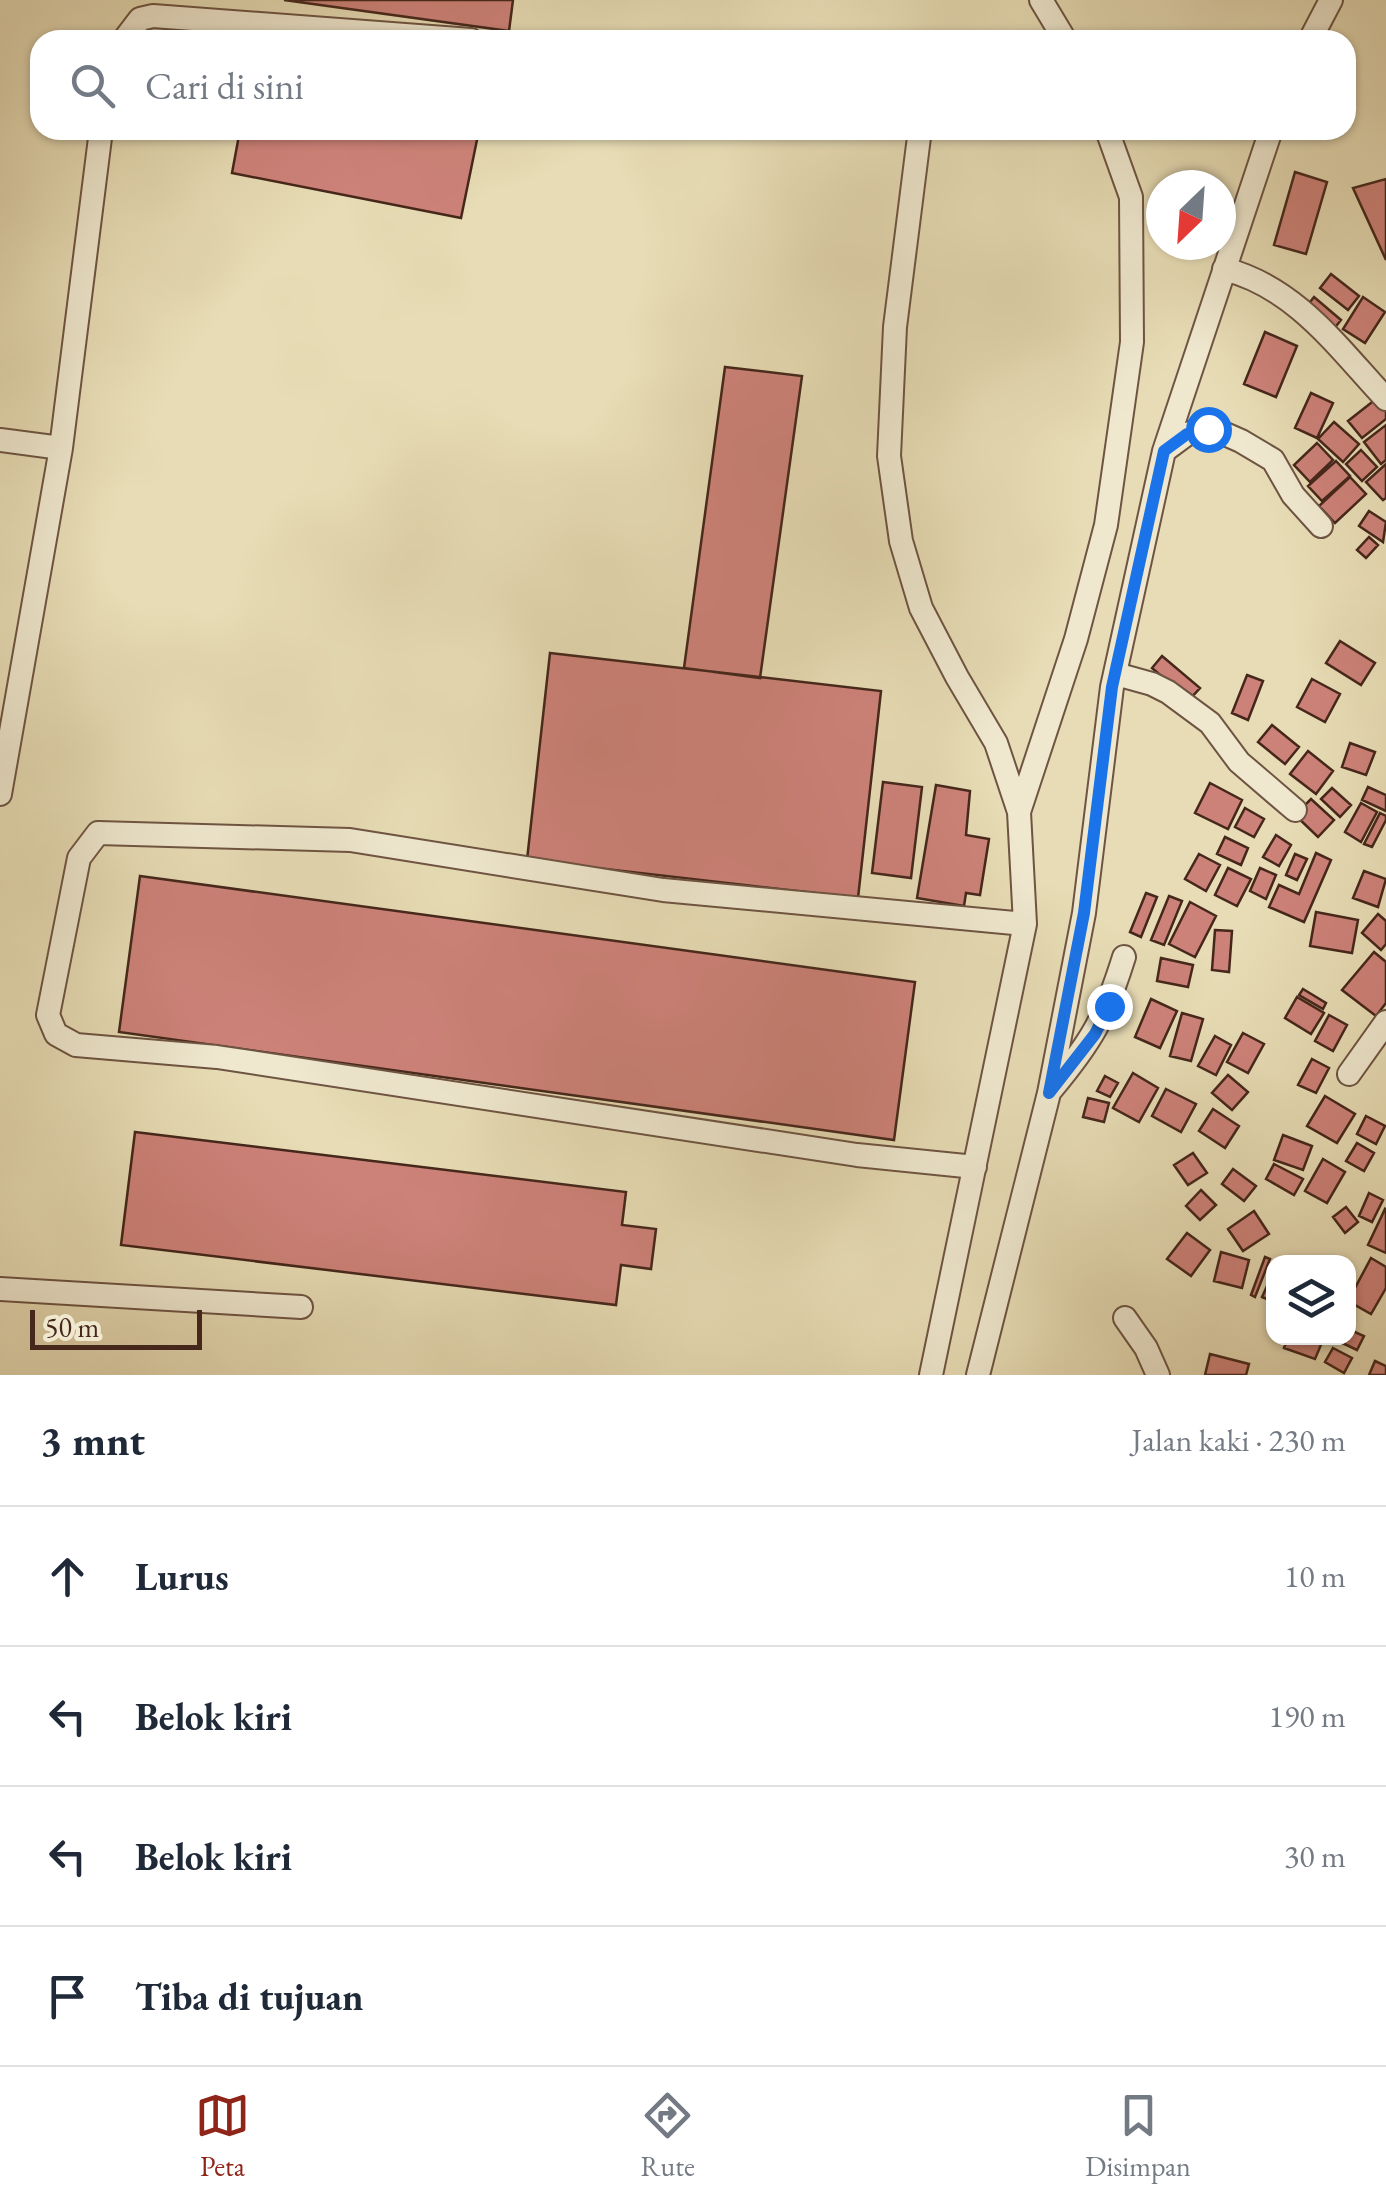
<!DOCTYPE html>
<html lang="id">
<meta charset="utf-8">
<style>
body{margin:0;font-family:"EB Garamond",serif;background:#f6f6f7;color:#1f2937}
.controls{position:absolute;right:30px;bottom:30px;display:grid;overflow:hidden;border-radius:20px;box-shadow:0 2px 8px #0004}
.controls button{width:90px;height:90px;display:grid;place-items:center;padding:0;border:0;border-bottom:2px solid #e0e1e3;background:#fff;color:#1f2937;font:50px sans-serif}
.compass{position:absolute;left:1146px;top:170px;width:90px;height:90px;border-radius:50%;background:#fff;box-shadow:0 2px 8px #0004;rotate:205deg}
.scale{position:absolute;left:30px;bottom:25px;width:172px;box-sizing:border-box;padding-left:10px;border:5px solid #45271b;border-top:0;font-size:28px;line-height:35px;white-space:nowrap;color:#45271b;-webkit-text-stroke:8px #efe8cf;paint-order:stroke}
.stop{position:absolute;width:30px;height:30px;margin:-22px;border:8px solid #1a73e8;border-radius:50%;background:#fff}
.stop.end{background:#1a73e8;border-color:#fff;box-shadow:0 2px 10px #0008}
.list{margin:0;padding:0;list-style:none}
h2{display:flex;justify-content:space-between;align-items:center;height:130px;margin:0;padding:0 40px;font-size:42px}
h2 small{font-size:32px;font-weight:400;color:#747a83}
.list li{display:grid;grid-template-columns:65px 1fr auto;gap:30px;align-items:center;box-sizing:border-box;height:140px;padding:0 40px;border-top:2px solid #e0e1e3}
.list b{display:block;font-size:38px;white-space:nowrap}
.list em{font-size:32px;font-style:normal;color:#747a83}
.icon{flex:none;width:55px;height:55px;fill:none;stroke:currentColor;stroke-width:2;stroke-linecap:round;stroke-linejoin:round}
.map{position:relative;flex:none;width:1386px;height:1375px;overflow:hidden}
.search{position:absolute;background:#fff;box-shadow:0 2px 8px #0004;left:30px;right:30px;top:30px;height:110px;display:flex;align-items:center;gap:25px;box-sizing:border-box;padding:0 35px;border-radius:30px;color:#747a83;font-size:38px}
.sheet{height:690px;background:#fff}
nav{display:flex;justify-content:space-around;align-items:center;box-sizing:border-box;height:140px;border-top:2px solid #e0e1e3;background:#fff;font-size:28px;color:#747a83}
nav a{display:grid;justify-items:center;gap:5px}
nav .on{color:#8f2418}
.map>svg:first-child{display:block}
.building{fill:#cd8279;stroke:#45271b;stroke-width:2.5}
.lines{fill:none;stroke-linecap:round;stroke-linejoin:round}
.minor-casing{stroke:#6e5442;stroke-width:26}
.minor{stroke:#efe8cf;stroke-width:22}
.route{stroke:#1a73e8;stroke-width:12}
</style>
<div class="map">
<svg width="1386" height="1375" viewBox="0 0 1386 1375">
<rect width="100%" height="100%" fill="#e7dcb5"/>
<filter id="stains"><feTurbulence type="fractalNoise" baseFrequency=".002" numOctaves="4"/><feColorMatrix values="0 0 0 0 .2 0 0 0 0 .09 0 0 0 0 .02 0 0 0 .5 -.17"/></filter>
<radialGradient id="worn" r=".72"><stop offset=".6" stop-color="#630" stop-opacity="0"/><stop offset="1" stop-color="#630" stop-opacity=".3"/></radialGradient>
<path class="building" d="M284,0H513L509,31Z
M240,130H479L461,218L232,173Z
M1295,172L1327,182L1306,254L1274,245Z
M1386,179V260L1353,188Z
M1331,274L1359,296L1348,310L1320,288Z
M1314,297L1341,320L1333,330L1306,307Z
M1363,297L1385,312L1365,343L1343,329Z
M1265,332L1297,346L1276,397L1244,384Z
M725,367L802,376L760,678L684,668Z
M1311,393L1333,403L1317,438L1295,428Z
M1376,399L1386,411V419L1362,438L1348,421Z
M1334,422L1359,444L1343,462L1318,439Z
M1386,425V460L1381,464L1364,442Z
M1317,443L1333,460L1310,482L1294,465Z
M1361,450L1377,467L1362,481L1346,464Z
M1336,461L1350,476L1322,501L1308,486Z
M1386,464V498L1383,500L1366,482Z
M1350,477L1366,494L1335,523L1319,506Z
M1369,511L1386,522L1383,542L1359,526Z
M1369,537L1378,545L1366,558L1357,550Z
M1340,641L1375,663L1361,685L1326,663Z
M550,653L881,691L858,898L527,860Z
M1162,656L1200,688L1189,700L1152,668Z
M1247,675L1263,681L1248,720L1232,713Z
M1312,679L1340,694L1325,722L1297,707Z
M1272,725L1299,747L1285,764L1258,742Z
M1350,743L1375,752L1366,775L1342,767Z
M1308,751L1333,771L1316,794L1290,774Z
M883,782L922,787L911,878L872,873Z
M1210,783L1242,800L1228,829L1195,813Z
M936,785L970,791L966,835L989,839L980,895L966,893L964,906L917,898Z
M1368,787L1386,795V811L1362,800Z
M1332,788L1351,805L1340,817L1321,799Z
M1311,799L1334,820L1318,837L1295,815Z
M1361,803L1377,812L1361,842L1345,832Z
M1245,808L1264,819L1254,837L1235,827Z
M1380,813L1386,816V820L1372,847L1364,844Z
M1276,835L1291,845L1279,866L1263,857Z
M1225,837L1248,848L1241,865L1217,854Z
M1316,853L1331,860L1304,922L1269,907L1279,885L1299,894Z
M1199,854L1220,865L1206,891L1185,879Z
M1295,854L1307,859L1297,880L1286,875Z
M1228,868L1251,879L1237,906L1215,895Z
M1260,868L1276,875L1266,899L1250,891Z
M1364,871L1386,879L1378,907L1353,898Z
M140,876L915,982L894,1140L119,1032Z
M1146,893L1157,897L1141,937L1130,932Z
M1169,896L1182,901L1164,945L1151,940Z
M1190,902L1216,916L1195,957L1169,944Z
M1316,912L1358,920L1352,953L1310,946Z
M1378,914L1386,921V944L1381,950L1362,933Z
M1215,930L1232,931L1229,972L1212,970Z
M1374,952L1386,962V1003L1376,1016L1342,990Z
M1161,958L1193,965L1188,987L1157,981Z
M1303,989L1326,1003L1323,1009L1299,995Z
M1297,997L1324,1013L1311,1034L1285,1018Z
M1151,999L1177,1011L1160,1048L1135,1037Z
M1182,1013L1203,1019L1191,1061L1170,1056Z
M1329,1015L1347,1025L1333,1051L1315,1041Z
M1243,1033L1264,1044L1248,1073L1227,1062Z
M1215,1036L1231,1045L1216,1075L1198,1066Z
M1312,1059L1329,1068L1316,1093L1298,1085Z
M1133,1073L1158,1088L1139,1122L1113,1108Z
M1228,1075L1248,1092L1232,1110L1212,1093Z
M1105,1076L1118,1083L1110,1097L1097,1091Z
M1166,1089L1196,1104L1181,1132L1152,1116Z
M1325,1096L1355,1114L1337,1143L1307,1126Z
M1088,1098L1109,1103L1104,1122L1083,1117Z
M1213,1109L1239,1126L1225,1148L1199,1131Z
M1366,1116L1385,1126L1376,1144L1357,1134Z
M135,1132L626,1192L622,1225L656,1229L651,1269L621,1265L616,1305L121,1245Z
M1283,1135L1312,1146L1303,1170L1274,1160Z
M1357,1143L1374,1153L1364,1171L1346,1161Z
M1193,1153L1207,1173L1188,1185L1174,1165Z
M1323,1159L1345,1172L1327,1203L1305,1191Z
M1274,1164L1303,1179L1294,1195L1266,1179Z
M1233,1169L1256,1186L1244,1201L1222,1184Z
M1201,1190L1216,1205L1200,1220L1186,1206Z
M1369,1193L1383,1200L1372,1222L1359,1216Z
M1346,1207L1358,1222L1345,1233L1333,1217Z
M1385,1209L1386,1210V1253L1368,1245Z
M1254,1211L1269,1234L1243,1251L1228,1229Z
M1187,1233L1210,1250L1191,1276L1167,1259Z
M1221,1252L1249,1260L1242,1288L1214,1281Z
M1265,1257L1270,1259L1255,1297L1251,1295Z
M1371,1258L1386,1267V1288L1371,1314L1348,1301Z
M1274,1271V1302L1262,1297Z
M1348,1329L1364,1336L1357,1350L1332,1338H1348Z
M1288,1338L1323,1340L1315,1359L1284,1348Z
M1333,1348L1352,1358L1344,1373L1325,1362Z
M1210,1354L1249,1364L1246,1375H1205Z
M1375,1361L1386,1366V1375H1369Z"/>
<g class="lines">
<g class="minor-casing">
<path id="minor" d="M1041,0L1065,40
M124,40L140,19L153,16L471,40
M1310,40L1331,0
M919,137L895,327L889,456L901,541L921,608L957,677L996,743L1019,812L1025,924L931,1375
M1224,269C1296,287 1338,348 1386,399
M0,440L61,448
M1164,451L1187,434L1203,429L1216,430L1241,441L1273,460L1293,495L1321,526
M1116,674L1152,684L1168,692L1210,723L1239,762L1295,810
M0,794L61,448L101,130
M1019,812L1076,639L1106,525L1132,342L1131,197L1107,130
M1349,1074L1386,1022
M1051,1090C1092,1041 1105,1018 1124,957
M975,1167L857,1155L217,1057L76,1045L56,1034L48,1015L79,858L98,833L350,840L663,890L1025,924
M0,1289L301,1307
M1125,1318L1146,1348L1158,1375
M978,1375L1049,1093L1084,913L1112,687L1164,451L1271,130"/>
</g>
<use href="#minor" class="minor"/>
</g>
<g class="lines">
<path class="route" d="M1109,1006L1095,1034L1049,1093L1084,913L1112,687L1164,451L1187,434L1208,429"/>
</g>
<rect width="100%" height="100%" filter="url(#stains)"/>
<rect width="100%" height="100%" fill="url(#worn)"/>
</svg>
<div class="controls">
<button><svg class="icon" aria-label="layers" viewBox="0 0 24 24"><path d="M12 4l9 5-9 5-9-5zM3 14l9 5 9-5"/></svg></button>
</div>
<svg class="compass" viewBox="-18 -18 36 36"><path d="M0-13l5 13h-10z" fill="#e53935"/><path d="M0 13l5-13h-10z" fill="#747a83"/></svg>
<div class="scale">50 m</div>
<div class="stop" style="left:1208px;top:429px"></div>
<div class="stop end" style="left:1109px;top:1006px"></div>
<div class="search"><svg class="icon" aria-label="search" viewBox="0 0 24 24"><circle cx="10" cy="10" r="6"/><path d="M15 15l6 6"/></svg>Cari di sini</div>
</div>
<section class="sheet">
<h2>3 mnt<small>Jalan kaki · 230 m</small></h2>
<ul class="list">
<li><svg class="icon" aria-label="ahead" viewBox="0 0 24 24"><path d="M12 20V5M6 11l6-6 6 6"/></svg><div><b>Lurus</b></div><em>10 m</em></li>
<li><svg class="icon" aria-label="left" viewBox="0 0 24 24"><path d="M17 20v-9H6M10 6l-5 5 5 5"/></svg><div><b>Belok kiri</b></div><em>190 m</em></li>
<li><svg class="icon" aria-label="left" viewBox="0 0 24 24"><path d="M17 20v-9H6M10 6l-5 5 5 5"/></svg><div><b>Belok kiri</b></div><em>30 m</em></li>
<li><svg class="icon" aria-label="arrive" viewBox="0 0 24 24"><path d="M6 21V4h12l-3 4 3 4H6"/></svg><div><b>Tiba di tujuan</b></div></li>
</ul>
</section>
<nav>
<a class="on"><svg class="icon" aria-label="map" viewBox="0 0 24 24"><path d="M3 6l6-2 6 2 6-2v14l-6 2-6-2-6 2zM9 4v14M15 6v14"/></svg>Peta</a>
<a><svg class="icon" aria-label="directions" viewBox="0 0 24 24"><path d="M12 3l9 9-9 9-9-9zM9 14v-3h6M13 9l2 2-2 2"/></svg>Rute</a>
<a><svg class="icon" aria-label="saved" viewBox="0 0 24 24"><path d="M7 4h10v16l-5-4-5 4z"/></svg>Disimpan</a>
</nav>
